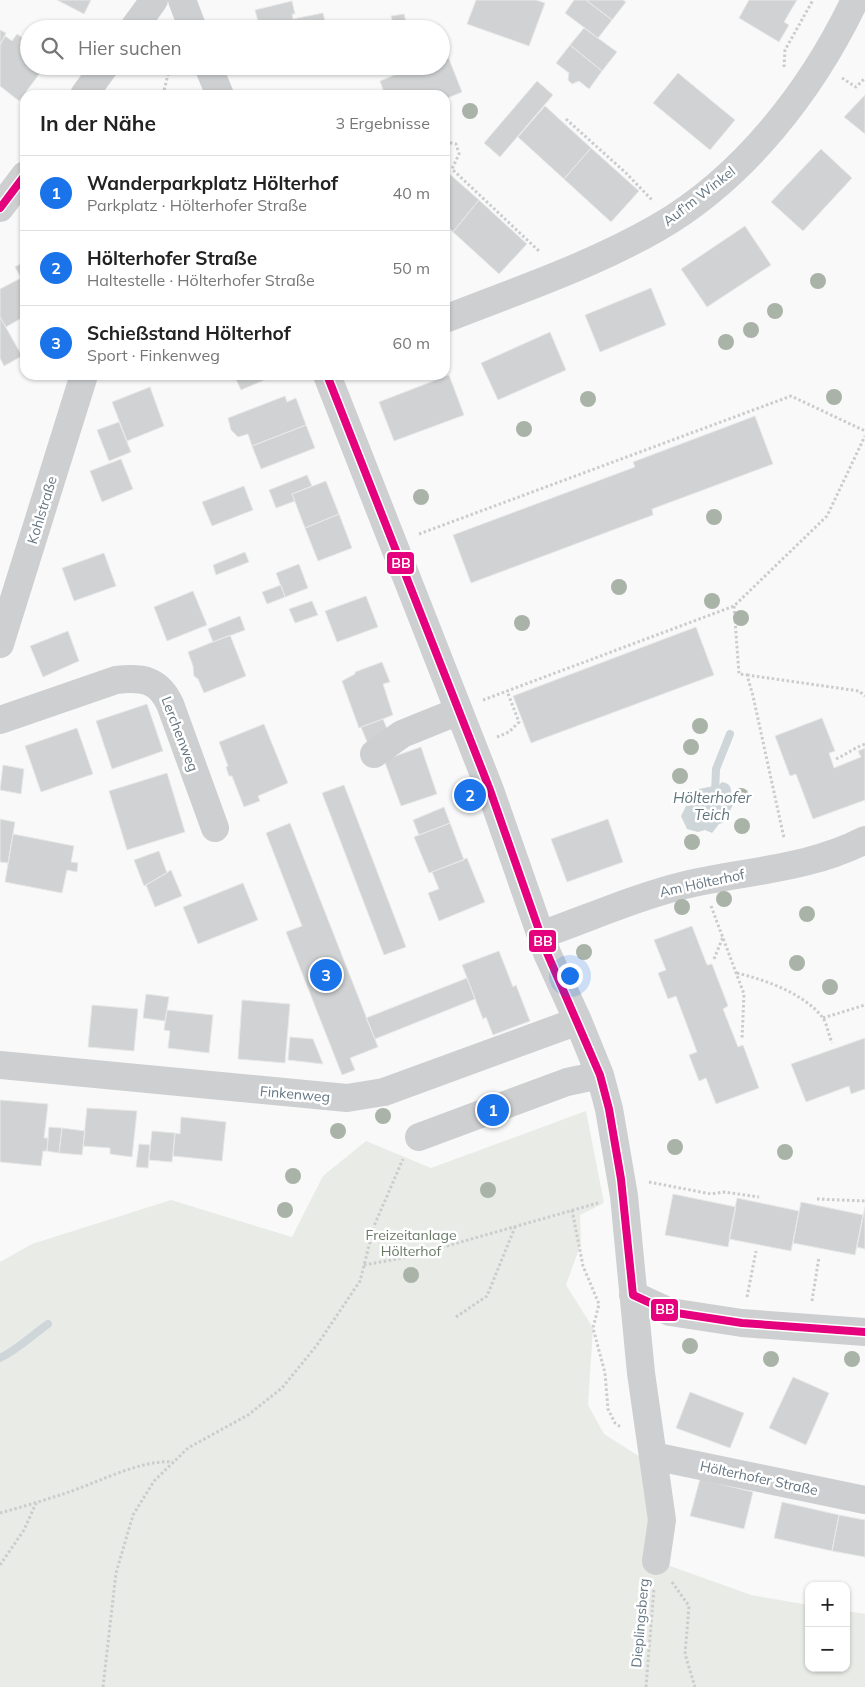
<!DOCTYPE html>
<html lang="de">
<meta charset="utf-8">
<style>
body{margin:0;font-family:Mulish,sans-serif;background:#f2f2f2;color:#222}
.controls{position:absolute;right:15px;bottom:15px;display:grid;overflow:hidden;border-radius:10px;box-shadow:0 1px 4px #0004}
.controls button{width:45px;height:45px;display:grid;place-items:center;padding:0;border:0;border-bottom:1px solid #e0e0e0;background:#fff;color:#222;font:25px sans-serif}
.you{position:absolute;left:569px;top:975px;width:18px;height:18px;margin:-12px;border:4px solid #fff;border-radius:50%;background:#1a73e8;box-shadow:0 0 0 8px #1a73e833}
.badge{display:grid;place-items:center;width:32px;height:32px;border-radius:50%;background:#1a73e8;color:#fff;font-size:16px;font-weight:700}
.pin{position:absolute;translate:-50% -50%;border:2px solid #fff;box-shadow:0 1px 5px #0006}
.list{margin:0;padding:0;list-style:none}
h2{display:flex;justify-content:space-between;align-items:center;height:65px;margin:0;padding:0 20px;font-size:21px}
h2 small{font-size:16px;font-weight:400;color:#767676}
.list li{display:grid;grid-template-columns:32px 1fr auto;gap:15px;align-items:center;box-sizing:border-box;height:75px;padding:0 20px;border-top:1px solid #e0e0e0}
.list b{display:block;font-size:19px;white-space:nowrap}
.list p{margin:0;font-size:16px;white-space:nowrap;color:#767676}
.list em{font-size:16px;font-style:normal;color:#767676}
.icon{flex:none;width:28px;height:28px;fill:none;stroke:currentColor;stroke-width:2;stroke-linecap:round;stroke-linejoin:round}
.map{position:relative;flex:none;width:865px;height:1687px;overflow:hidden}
.search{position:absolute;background:#fff;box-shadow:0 1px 4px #0004;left:20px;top:20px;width:430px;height:55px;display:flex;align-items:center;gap:12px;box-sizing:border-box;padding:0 18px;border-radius:28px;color:#767676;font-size:19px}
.panel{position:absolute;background:#fff;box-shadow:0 1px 4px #0004;left:20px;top:90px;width:430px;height:290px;border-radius:15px}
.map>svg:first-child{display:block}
.green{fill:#e8ebe6}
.water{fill:#ced6d9}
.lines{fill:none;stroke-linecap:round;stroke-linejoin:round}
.stream{stroke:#ced6d9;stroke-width:8}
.building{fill:#d0d2d3;stroke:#e8e8e8}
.path{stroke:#cbcccd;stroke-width:3;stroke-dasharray:2.5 2.5;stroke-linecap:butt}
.minor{stroke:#cecfd0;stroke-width:28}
.bus-1-casing{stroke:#fff;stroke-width:11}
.bus-1{stroke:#e5007d;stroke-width:8}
.tree{fill:#a9b3a7}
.labels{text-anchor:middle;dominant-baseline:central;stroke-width:5;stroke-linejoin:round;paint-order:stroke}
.street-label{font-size:14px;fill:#657683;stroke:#fff}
.park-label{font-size:14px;fill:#687a64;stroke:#fff}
.water-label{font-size:15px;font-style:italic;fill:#60757c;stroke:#fff}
.line-badge{stroke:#fff;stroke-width:2}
.badge-label{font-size:14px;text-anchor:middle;font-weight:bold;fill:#fff}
</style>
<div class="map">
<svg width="865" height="1687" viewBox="0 0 865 1687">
<rect width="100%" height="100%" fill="#f9f9f9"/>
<path class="green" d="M586,1111L604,1203L580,1215L581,1243L566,1285L593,1328L588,1405L604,1434L645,1460L659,1562L751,1595L809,1605V1668H846V1611L865,1614V1687H0V1262L32,1244L171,1200L292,1237L323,1176L366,1141L431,1168Z"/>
<path class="water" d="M722,782C736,784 728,795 734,803L723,823L719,824L712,833L705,830L698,832L687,829L681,816L686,806L694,805L699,789L719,785Z"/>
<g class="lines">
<path class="stream" d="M715,794L716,769L730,734
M0,1358C18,1349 31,1336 48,1324"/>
</g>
<path class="building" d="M57,0H91L84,14Z
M476,0H536L545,3L529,46L467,24Z
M574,0H586L612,20L598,38L565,13Z
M586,0H623L626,2L612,20Z
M749,0H797L784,22L789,25L779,42L739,18Z
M292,1L295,14H292L293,19L323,13L327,29H252L250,22L258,21L255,10Z
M404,14L407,26L420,22L439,25L440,29H391L394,28L391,16Z
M584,28L617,52L602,71L570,45Z
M0,30L6,33L0,45Z
M17,34L29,42V66H42L38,72L40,73L19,101L0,86V45L5,36L12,41Z
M570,45L602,71L589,89L579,81L572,84L568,80L569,73L556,63Z
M447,54L462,92L445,99V95H385L380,81L417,66H441V57Z
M678,73L735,120L710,150L653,103Z
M537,81L553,95L500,157L484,143Z
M865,95V134L844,117Z
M545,106L591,148L564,179L518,137Z
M591,148L639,191L611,222L564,179Z
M821,149L852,178L803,231L771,202Z
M445,170L479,200L453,232L445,225Z
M479,200L527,244L499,274L453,232Z
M745,226L771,265L707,307L681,269Z
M25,261V285L15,267Z
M21,278L25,285V316L6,327L0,317V289Z
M651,288L666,325L600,352L585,315Z
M0,317L22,356L4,366L0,358Z
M550,332L566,370L498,400L481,363Z
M234,375H276L241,390Z
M449,375L464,415L394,441L379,402Z
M150,387L164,426L127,441L112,402Z
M285,396L287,402L296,398L306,425L252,446L248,434L238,437L231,430L228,418Z
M755,416L773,464L652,509L653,515L471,583L453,535L635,467L633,462Z
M119,422L131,452L109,461L97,430Z
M306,425L315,448L261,469L252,446Z
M121,459L133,489L102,502L90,471Z
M307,475L312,486L292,494L295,501L276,508L269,490Z
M326,481L339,514L305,528L292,494Z
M244,486L253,510L212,526L202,502Z
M339,514L352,548L318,561L305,528Z
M245,552L249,562L216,575L213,565Z
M104,553L116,586L74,601L62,568Z
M299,564L308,588L285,597L276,573Z
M281,585L285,597L267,604L262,592Z
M193,591L207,625L167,641L154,607Z
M366,596L378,627L337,642L325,611Z
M312,601L318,615L295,623L289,609Z
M240,616L245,630L213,642L208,629Z
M696,627L714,675L531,743L513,696Z
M68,631L79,661L43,677L30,646Z
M230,635L246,676L204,693L198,679L194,676L193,666L188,652Z
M382,662L390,682L383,684L393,715L359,728L342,681L355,674V672Z
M147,704L163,751L112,769L96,721Z
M822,718L835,751L829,753L834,768L861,757L858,751L865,748V800L813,819L796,774L790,776L775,736Z
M383,719L390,736L370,749L361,727Z
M264,724L288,783L258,796L260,801L244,807L232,776H229L226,767L228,766L219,742Z
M77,728L93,774L41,792L25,746Z
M421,747L437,794L401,806L384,760Z
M3,765L24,769L21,794L0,790Z
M167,773L185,832L127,850L109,791Z
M344,785L406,947L384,955L322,793Z
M444,807L450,823L419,835L413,820Z
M0,819L15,822L8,863L0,862Z
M608,819L623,862L567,882L551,839Z
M290,823L378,1047L350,1058L355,1070L342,1075L286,932L302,926L266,833Z
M450,823L464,860L429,873L414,837Z
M13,834L74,846L71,862L78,863L77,872L67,870L62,893L5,882Z
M159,851L167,873L144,886L134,860Z
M467,858L485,902L439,921L428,893L439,889L432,872Z
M171,870L182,896L155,907L146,885Z
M243,883L258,920L198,944L183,907Z
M692,926L707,965L712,964L728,1006L723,1009L738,1047L743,1045L759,1088L716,1104L706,1078L699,1081L689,1055L697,1052L676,996L668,999L658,973L666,970L654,940Z
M499,951L513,987L516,985L530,1021L493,1035L486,1017L483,1019L462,965Z
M467,978L475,999L375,1039L366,1018Z
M146,994L169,997L165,1021L143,1018Z
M242,1000L290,1004L285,1063L238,1059Z
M92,1005L138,1009L134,1051L88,1047Z
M167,1010L213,1015L209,1053L168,1048L170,1031L164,1030Z
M290,1037L313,1039L323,1064L288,1060Z
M865,1038V1089L851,1094L849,1086L806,1102L791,1064Z
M0,1100L48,1104L44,1138H48L47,1151H43L41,1166L0,1162Z
M87,1108L137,1111L132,1157L110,1154V1148L83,1146Z
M181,1117L226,1122L222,1161L173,1156L175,1133L180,1134Z
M49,1127L62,1128L59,1153L47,1151Z
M62,1128L85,1131L82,1155L59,1153Z
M152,1131L175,1133L172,1162L149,1160Z
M139,1144L150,1145L148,1168L136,1167Z
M673,1194L736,1207L728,1247L665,1235Z
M737,1198L799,1211L791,1251L729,1239Z
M801,1202L863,1215L855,1255L793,1243Z
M865,1207V1249L857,1247Z
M793,1377L829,1393L806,1445L769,1428Z
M690,1392L744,1413L730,1448L676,1428Z
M700,1479L753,1492L744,1529L690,1516Z
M782,1502L839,1515L832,1551L774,1538Z
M839,1515L865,1520V1557L832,1551Z"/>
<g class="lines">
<path class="path" d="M784,67L785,50L813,0
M842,78L856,87L865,78
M163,95L170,66
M566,119L626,173L652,200
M445,142L456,144L459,154L452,169L540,252
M419,534L791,396L865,431
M734,606L739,674L747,675L753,696L784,838
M747,675L859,691L865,696
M483,700L734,606L827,516L865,436
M497,737L509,732L519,722L507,691
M836,759C847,754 854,748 865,744
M711,906L744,994L742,1039
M714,959L723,937
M737,973C765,980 804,993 823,1018C827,1024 829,1036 832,1043
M823,1018L865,1005
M649,1182L711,1194L724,1192L759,1197
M817,1199L865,1201
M572,1210L583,1266L599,1304L593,1328L605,1373L608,1409L615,1423L622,1428
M364,1265L408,1257L598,1203
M747,1297L756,1251
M812,1301L819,1257
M456,1317L487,1296L515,1227
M0,1513C22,1507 45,1500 66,1493C97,1483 141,1459 173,1462
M0,1565L24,1530L36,1503
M672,1582L689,1606L685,1654L695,1687
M103,1687L116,1573L133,1515L154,1481L188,1448L248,1415L282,1388L317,1345L360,1281L374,1226L403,1159
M646,1687L654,1588"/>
<path class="minor" d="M182,0L193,29
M133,29L154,0
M208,66L220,95
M84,95L105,66
M0,208L25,175
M445,319C516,291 591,266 657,228C744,178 812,90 855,0
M327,375L490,790L547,953L578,1021L600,1075L609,1109L624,1196L641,1373L662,1520L656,1561
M0,644L84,375
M0,720L116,680C142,677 158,679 170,704L215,828
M374,754L402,734L459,711
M541,935C589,918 636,897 685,885C745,871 809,869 865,840
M0,1065L347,1098L384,1092L578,1021
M419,1137L567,1082L600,1075
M633,1295L670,1312L742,1323L865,1332
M653,1456L865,1500"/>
<g class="bus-1-casing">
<path id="bus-1" d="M0,208L25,175
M327,375L490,790L547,953L600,1075L609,1109L621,1179L633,1295L670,1312L742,1323L865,1332"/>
</g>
<use href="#bus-1" class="bus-1"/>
</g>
<g class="tree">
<circle cx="470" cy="111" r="8"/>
<circle cx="818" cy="281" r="8"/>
<circle cx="775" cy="311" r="8"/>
<circle cx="751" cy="330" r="8"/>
<circle cx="726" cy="342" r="8"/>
<circle cx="834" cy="397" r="8"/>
<circle cx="588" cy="399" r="8"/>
<circle cx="524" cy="429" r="8"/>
<circle cx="421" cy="497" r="8"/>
<circle cx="714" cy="517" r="8"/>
<circle cx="619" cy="587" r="8"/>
<circle cx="712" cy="601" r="8"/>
<circle cx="741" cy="618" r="8"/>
<circle cx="522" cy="623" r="8"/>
<circle cx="700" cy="726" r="8"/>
<circle cx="691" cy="747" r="8"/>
<circle cx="680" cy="776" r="8"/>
<circle cx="741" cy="796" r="8"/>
<circle cx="742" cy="826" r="8"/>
<circle cx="692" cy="842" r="8"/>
<circle cx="724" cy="899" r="8"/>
<circle cx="682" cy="907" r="8"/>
<circle cx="807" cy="914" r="8"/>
<circle cx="584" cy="952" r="8"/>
<circle cx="797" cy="963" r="8"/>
<circle cx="830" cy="987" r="8"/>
<circle cx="383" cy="1116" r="8"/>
<circle cx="338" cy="1131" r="8"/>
<circle cx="675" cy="1147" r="8"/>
<circle cx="785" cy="1152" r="8"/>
<circle cx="293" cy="1176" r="8"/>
<circle cx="488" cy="1190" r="8"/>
<circle cx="285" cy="1210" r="8"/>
<circle cx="411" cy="1275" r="8"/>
<circle cx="690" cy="1346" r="8"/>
<circle cx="771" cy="1359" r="8"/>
<circle cx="852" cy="1359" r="8"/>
</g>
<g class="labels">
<g class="street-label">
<text transform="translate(699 196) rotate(-38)">Auf'm Winkel</text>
<text transform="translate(42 510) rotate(-73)">Kohlstraße</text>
<text transform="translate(180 734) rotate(69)">Lerchenweg</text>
<text transform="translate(702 883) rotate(-12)">Am Hölterhof</text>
<text transform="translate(295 1094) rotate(5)">Finkenweg</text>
<text transform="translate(759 1478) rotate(12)">Hölterhofer Straße</text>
<text transform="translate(640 1623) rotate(-85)">Dieplingsberg</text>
</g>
<g class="park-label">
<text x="411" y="1235">Freizeitanlage<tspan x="411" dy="16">Hölterhof</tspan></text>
</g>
<g class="water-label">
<text x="712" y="797">Hölterhofer<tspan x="712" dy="17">Teich</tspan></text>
</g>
</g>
<g class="line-badge">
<rect x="386" y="551" width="29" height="24" rx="5" fill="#e5007d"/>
<rect x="528" y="929" width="29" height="24" rx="5" fill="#e5007d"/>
<rect x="650" y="1298" width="29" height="24" rx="5" fill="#e5007d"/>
</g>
<g class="badge-label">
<text x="401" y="568">BB</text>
<text x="543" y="946">BB</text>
<text x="665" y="1314">BB</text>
</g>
</svg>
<div class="controls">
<button>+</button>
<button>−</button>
</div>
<div class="you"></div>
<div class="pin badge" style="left:493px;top:1110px">1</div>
<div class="pin badge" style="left:470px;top:795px">2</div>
<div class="pin badge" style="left:326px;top:975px">3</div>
<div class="search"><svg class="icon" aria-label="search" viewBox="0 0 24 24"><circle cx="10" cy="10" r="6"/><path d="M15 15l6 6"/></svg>Hier suchen</div>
<section class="panel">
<h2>In der Nähe<small>3 Ergebnisse</small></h2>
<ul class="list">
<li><span class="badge">1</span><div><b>Wanderparkplatz Hölterhof</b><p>Parkplatz · Hölterhofer Straße</p></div><em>40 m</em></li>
<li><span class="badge">2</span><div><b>Hölterhofer Straße</b><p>Haltestelle · Hölterhofer Straße</p></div><em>50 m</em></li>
<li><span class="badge">3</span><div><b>Schießstand Hölterhof</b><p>Sport · Finkenweg</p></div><em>60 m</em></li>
</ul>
</section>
</div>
